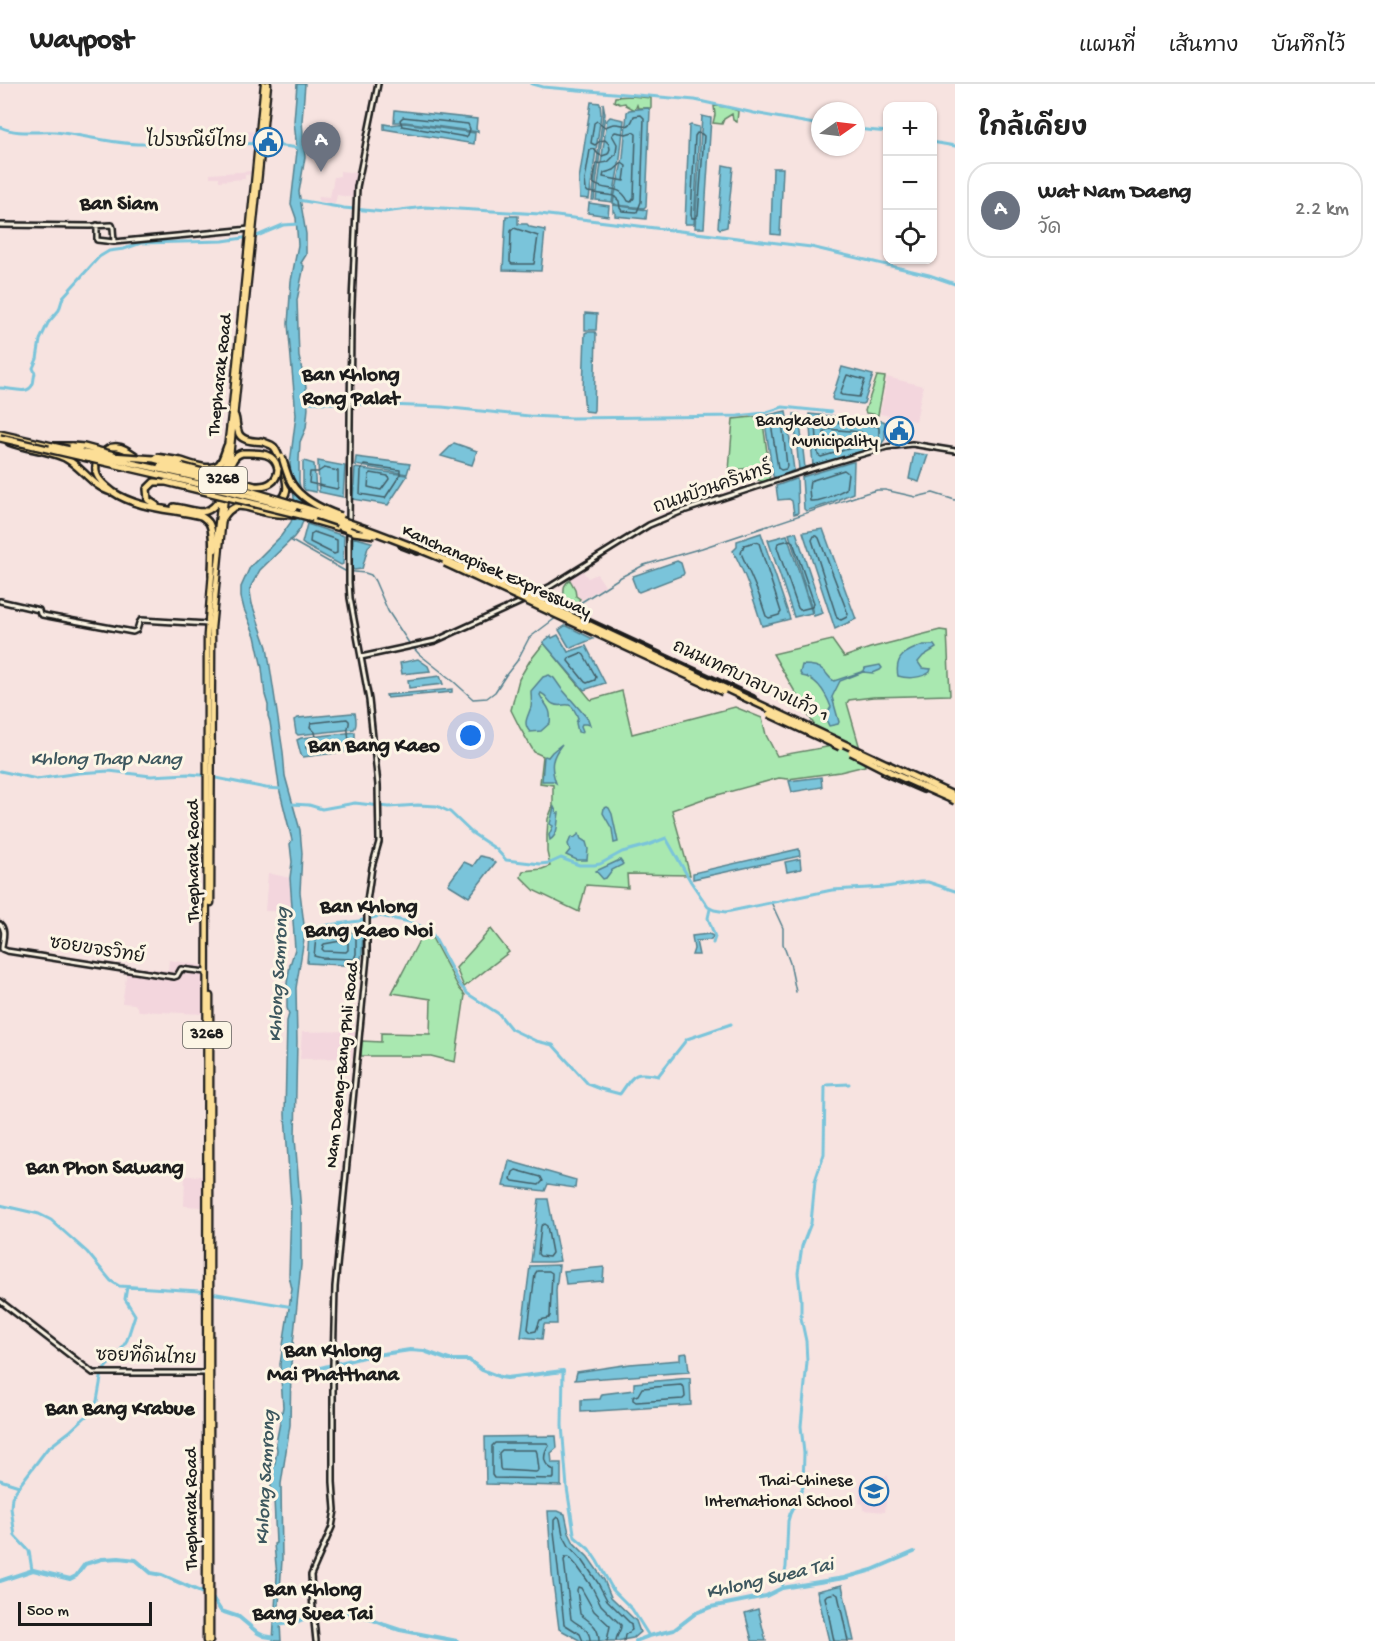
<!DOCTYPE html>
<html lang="th">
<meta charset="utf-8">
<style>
body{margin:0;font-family:"Gochi Hand","Playpen Sans Thai",sans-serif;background:#f2f2f2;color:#222}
.controls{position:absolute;right:18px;top:18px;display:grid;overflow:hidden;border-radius:12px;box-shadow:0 2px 4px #0004}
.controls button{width:54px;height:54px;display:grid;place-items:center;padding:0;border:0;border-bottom:2px solid #e0e0e0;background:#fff;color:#222;font:30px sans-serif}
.compass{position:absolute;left:811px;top:18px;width:54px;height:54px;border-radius:50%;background:#fff;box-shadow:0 2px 4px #0004;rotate:76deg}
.scale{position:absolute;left:18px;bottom:15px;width:134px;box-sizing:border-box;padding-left:6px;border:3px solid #1c1c1c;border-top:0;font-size:16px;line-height:21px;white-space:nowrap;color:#1c1c1c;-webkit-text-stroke:4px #fcf5e5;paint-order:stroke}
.you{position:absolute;left:471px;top:652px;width:21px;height:21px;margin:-15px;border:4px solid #fff;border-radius:50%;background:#1a73e8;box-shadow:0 0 0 9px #1a73e833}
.badge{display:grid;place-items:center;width:39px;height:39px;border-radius:50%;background:#1f6fb2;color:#fff;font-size:20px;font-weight:700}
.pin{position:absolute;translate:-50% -50px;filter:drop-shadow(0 2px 3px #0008)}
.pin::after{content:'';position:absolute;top:32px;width:21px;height:18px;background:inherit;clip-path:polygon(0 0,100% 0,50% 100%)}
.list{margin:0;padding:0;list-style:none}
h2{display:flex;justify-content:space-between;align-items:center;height:78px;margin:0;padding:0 24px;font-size:26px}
h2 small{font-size:20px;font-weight:400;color:#767676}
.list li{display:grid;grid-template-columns:39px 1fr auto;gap:18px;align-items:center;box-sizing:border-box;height:96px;margin:0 12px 12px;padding:0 12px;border:2px solid #e0e0e0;border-radius:24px}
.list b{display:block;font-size:22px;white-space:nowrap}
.list p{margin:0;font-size:20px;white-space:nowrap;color:#767676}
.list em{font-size:20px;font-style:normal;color:#767676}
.icon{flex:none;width:33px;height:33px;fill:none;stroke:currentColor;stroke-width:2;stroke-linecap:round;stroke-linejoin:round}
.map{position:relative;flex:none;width:955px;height:1557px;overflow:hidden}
header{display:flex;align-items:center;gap:36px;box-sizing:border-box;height:84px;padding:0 30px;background:#fff;border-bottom:2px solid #e0e0e0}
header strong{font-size:28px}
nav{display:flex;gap:33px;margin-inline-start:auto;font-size:21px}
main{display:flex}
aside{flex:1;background:#fff}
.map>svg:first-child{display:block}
.built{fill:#f3d6dd}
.green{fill:#a9e8b0;stroke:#628266;stroke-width:1.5}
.water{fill:#7ac4da;stroke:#54818e;stroke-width:1.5}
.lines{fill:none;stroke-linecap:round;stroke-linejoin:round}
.shore{stroke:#425f68;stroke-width:1.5}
.stream{stroke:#54818e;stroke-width:1.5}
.canal{stroke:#7ac4da;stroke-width:3}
.river{stroke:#7ac4da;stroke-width:4}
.secondary-casing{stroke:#1c1c1c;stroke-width:8}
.primary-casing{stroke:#1c1c1c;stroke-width:9}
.highway-casing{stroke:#1c1c1c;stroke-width:10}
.secondary{stroke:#fcf5e5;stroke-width:3}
.primary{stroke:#fcde96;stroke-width:4.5}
.highway{stroke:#fcde96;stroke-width:5}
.highway-bridge-casing{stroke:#1c1c1c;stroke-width:10;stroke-linecap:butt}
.highway-bridge{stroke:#fcde96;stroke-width:5}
.labels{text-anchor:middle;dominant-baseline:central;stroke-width:6;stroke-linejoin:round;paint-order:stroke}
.shield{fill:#fcf5e5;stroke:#5f5d58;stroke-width:1.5}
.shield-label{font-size:16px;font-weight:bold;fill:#1c1c1c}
.poi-label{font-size:18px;fill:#1c1c1c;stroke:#fcf5e5;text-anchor:end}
.street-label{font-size:18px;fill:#1c1c1c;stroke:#fcf5e5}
.water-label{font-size:20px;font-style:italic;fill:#3d575e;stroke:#fcf5e5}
.quarter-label{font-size:21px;font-weight:bold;fill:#1c1c1c;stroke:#fcf5e5}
</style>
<header>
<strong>Waypost</strong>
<nav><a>แผนที่</a><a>เส้นทาง</a><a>บันทึกไว้</a></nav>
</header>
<main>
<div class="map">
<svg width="955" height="1557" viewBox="0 0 955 1557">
<rect width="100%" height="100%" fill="#f7e3e0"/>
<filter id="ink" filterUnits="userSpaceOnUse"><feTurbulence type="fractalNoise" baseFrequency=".0167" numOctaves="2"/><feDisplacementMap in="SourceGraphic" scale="12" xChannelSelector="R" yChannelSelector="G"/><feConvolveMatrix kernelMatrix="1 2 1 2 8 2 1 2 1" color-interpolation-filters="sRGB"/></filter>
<g filter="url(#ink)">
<path class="built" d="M248,47L256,48L255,59L231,58L232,52L248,53Z
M252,87V90L245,91V95L219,97V93H210V90Z
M340,87L357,89L355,114L337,111L335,120L318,117L319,112L330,113L334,93L340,92Z
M887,293L923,302L916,337L880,330Z
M582,486L588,494L597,490L605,502L581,516L578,511H576L575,509L576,506L569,493Z
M268,789L290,794L292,828L265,827Z
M169,876L204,882V887L180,884L177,893L144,888V883L168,887Z
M181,886L204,890V930L139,927L135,920L122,919L127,887L178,895Z
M355,947L353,974L300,975L302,948Z
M185,1092H203V1123L184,1122Z
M888,1392L885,1428L863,1426V1420L859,1419L861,1394Z"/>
<path class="green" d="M631,12L651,14V24H638L637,21L635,26L626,21L625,19L620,20L614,17L615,13Z
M714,22L727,23L738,27L737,38L733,36L732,30L724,35L722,40L713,39L715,31Z
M877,292L885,293L878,331L866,329L865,327Z
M762,332L770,390L769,395L764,398L757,396L755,383L729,387L733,335Z
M570,496L575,505L576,512L580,515L576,520L569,522L563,517C566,509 560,502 570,496Z
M940,546L947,547L950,611L873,613L849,616L847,619L865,682L840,688L788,695L779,694L703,715L672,726L690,791L627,790L628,804L586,801L579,828L535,807L521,793L523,787L542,785L550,782L547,768V751L548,735L553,722V701L540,699L543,672L534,668L520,644L511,626L519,595L529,578L544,559L591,616L622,607L632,650L735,623L762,634L766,651L777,672L827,663L773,570L832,556L844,573L870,564Z
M491,845L509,868L464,903L456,884Z
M424,847L431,852L459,904L465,911L455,978L431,972H361L362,957L381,958V949L430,950L431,915L392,909Z"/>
<path class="water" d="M297,0H305L302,37L305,73L299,108L306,150V171L301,179L304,182L297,216L299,273L306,303L308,324L306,344L300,358L299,376V398L303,418V437L300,445L294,453L260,486L251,502L250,507L252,520L267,563L283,668L285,692L300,746L302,769L300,808L305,849L296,904L297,957L295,1054L301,1128V1181L291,1280L290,1341L281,1400L282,1476L279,1521L281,1557H273L277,1492L274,1460L276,1459L274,1415L271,1411V1391L275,1378L277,1366L276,1359L283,1323L280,1280L292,1205L289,1192L291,1119L285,1031L287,937L289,930L287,924V899L290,881L295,865L290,794L292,778L290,760L292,756L280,708L270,638L268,632V621L265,611L262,584L255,552L244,525L241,513V503L250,483L281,452L291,438L294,428V414L290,380L296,331L288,240L291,197L298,161L296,134L291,120L297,67L294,37Z
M591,18L600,19L601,31L589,115L580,114L579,96Z
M603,19L605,30L594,116H592L603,30Z
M648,24L650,26L646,122L644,124L617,121L613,119L623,74L627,28L629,26Z
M395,26L477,35L476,45L478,46V48L405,38H394Z
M702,32L711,34L704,144H695Z
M610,33L624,36L620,75L612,118L596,116L607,36Z
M405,39L475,49L474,60L384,45V40L390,41Z
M691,41L699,43L694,140H685L689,42Z
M723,81L733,83L727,143L720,145L718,143Z
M773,84H783L780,151L771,150Z
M589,119L609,122L608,132L588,129Z
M613,121L647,126L646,135L615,132V128H613Z
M506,132H518V140H527L530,143L545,146L541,187L503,186Z
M585,229L597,230L596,246H585Z
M587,248H595L596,250L594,326L593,328L585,327L583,306L585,249Z
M842,283L873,291L864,319L862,320L833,316L832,314Z
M786,327L794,386L776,395L773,392L764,332Z
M794,330H799L805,384L799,386Z
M809,330L883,337L885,338V355L880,362L813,382Z
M454,359L477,367L472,381L441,372Z
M914,369L928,371L919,398L909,395Z
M356,373L410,380L407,390L355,381Z
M304,377L314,380L316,408L305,406L303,403V378Z
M318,377L345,382L343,413L319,408Z
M852,378H854L853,409L828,420L806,427L804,425L802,393Z
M355,384L406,391L407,392L388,421L353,415Z
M795,395H797L798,429L794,430L792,417L789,415L778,416L776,402Z
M307,440L344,452L343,480L341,481L306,462L302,459Z
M823,445L856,535L835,545L803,448Z
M796,448L823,529L814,532L789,450Z
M761,449L790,535L762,542C754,516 746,491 733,467L737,463V457Z
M787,451L812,529L794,533L768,456Z
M353,453L371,458L372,459L368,463L362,485L354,486L352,484Z
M677,477L681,479L684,489L683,491L639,508L637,507L632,494L633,492Z
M565,542H567L593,555L571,564L569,563L559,546Z
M558,551L568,568L586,562L605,599L584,606L543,558L551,552L552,554Z
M923,561H934L936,564L923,572L918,578L922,584L931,585L930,588C922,594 908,595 898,592C894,572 907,567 923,561Z
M418,575L428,582L430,587L402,590L400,579Z
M802,581C808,581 818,581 823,586C828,590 828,594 834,597L864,587L865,584L880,581L882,584L880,586L873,589L863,588L840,597L832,613L839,638L838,640L829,642L825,633L831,623C826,610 817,594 802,592L800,589Z
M549,591L554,594L561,604L588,635L590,641L587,640H582L581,642L583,647L582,649L578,648L576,639L578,634C569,611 565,626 553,620C548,618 548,612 541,609L540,611C545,622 552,623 550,639L541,647L530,648C522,639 528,633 531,623C532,618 531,612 531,607L543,593Z
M440,592L443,600L409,604L408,596Z
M452,605V608L387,614L386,611Z
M352,629H355C356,634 357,642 354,645L298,651L296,649L294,636L298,634Z
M355,648V656L351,667L303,673L301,671L297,656L301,654Z
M562,660C551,674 550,682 556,699L553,697H542L544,673L545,672L548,673L552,668Z
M821,693L822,703L792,708L789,697Z
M554,723L557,729H559C557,738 559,750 550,756L549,751L553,742L550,740Z
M607,723L609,724L612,730L618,758L614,759L612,745L603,729L604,724Z
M579,750L581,755L586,758L588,765L587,776H577L566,771L570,766L568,760L571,753L574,754Z
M799,765L800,772L693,795V789Z
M480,772L489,774L495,779L469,813L448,800L464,778L473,782Z
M800,775L801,785L787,788L785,778Z
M620,776L623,780L622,781L612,786L606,794L603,795L596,787Z
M355,842L363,843L362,870L359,882L307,879L309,850L313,848Z
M709,850L713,852L711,856L696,857L699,871H692L694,865L692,852Z
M509,1077L576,1096L575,1104L548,1100L545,1107L503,1102Z
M539,1115H548L560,1177L551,1178H531Z
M559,1181L556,1206L557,1240H544L542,1255L521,1253L530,1182Z
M604,1183L603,1197L566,1200L564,1187Z
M687,1269L689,1288L575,1296L577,1288L630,1280L680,1276V1270Z
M690,1294L691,1321L581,1328V1316L600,1315L602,1310L634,1306V1299Z
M556,1352L557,1364L551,1369L552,1379H561V1402L486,1400L485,1353Z
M548,1427H558L565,1430L569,1449L574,1459L588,1473L604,1496L611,1513L636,1537L640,1548L633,1554L617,1557H581L559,1545L552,1490Z
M842,1501L854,1557H829L817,1507Z
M758,1525L766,1557H752L745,1529Z"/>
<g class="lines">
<path class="shore" d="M641,31L644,34L641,118L637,128L622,127L620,124L619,117L614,112L588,108L586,106L585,96L590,66L594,65L598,70L602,72L608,70L610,65L609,60L605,56L600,57L595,61L591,59L594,39L597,37L605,43C608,42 611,40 615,40C626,40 629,47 634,32Z
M403,33L468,40L470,45L468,51L466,53L402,42L400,36Z
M615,48L626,50L633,48L636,50L634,114L631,118L628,117C619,99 606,109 593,99L596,80L608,78L616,70L617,60L612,51Z
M697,49L702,50L704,52L698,131L695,134H692L691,131L695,52Z
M622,79L626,82L624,97L603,93L604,89L614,86Z
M514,144L538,152L534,180H512L510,178L511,147Z
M847,291L865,296L859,313L842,311L840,310Z
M779,335L782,337L787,382L786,385L781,386L778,384L771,339L773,336Z
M819,337L877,342L879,344V353L875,357L821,373L818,371L816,340Z
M827,345L861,348L863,351L861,354L828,364L825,361L824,348Z
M364,381L400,386V391L385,414L360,410L361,387Z
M324,384L338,387V403L337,405L309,399L310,388H318Z
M844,386L848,389L846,405C835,410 822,418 810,417L809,404L810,397Z
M371,389L388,392L389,395L381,406L368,403L369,391Z
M314,448L337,456V469L334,470L310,458L311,450Z
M814,452H817L819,454L848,530L847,533L841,536L837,534L812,456Z
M790,456L793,458L814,519L812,523L800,526L798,524L777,463L778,459Z
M755,458L759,459L781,528L779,531L769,534L766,532L759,511L741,469L744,461Z
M581,569L584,571L596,593L595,596L587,599L585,598L568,577L569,574Z
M347,635L349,637C350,641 347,643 348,647C348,653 350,656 347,661L308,666L306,664V660L312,658L316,653L315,648L310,643L311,639Z
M353,848L356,851V870L354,875L322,874L314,872L316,854Z
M346,856L348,859V866L346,868L324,867L322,865L324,860Z
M516,1086L541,1093L543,1097L539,1101L513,1097L511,1095L513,1088Z
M544,1140L547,1142L552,1169L549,1173L540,1172L538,1170L541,1142Z
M537,1187H549L552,1189L550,1232L549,1234L540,1236L536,1247L531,1248L528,1245L535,1190Z
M681,1301L684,1303L685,1313L683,1315L636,1318L633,1316V1313L638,1311L642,1304Z
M495,1359H547L549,1362C542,1372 543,1381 554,1386V1394L552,1395L494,1394L492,1391V1362Z
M502,1366H536L537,1369L539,1386L536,1388L501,1386L500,1384L499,1369Z
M583,1557L580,1550L564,1540L554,1447V1436L557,1433L560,1435L563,1451L569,1462L583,1477L598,1499L607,1516L631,1540L632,1546L625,1551L624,1557
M590,1557C590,1544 580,1543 571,1535L564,1476L566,1473H569L577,1482L592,1503L601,1521L621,1541C622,1546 616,1551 616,1557
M599,1557C599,1542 590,1538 580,1530L577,1506L578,1503L581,1504L594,1527L610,1542L607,1557
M834,1557L825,1513L827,1511L835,1509L838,1511L848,1557"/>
<path class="stream" d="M290,456L345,487L365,489L371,491L375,497L388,527L409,559L419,570L453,597L473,615L487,614L495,608L506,591L517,577L529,554L557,533
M569,526L621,493L644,481L702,464L866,409L877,406H885L916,413L933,409L955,416
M771,818L783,844V860L790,879L796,908"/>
<path class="canal" d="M532,0L543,3L695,16L754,29L820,41
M0,43C18,51 36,47 55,48C84,51 112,60 142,60C194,61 247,56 299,64
M856,45L888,48
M932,58L955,62
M298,116L344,124L384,128L425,123L540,130L811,163L929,191L955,200
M0,304C14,304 33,314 34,294C35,287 36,291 33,284L37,275L40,256L48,239L59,226L63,213L99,173L109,167L124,165L141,159L223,157L257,152L283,141L299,140
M304,318L442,323L529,332L572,334L738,332L764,329L783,323L831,328
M0,687L37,695L79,689L109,687L151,692L188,690L201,691L266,704L282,705
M291,720L309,721L322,725L355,719L389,723L418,721L437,722L450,728L472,749L496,765L506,776L540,780L550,779L561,774L579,781H594L600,780L622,768L648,761L666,754L691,798L708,823L714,826L726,828L832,806L886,803L920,798H928L955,807
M710,825L708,834L715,853L713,859
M300,845L359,837L380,832L410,838L422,843L433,851L460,901L468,910L499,930L511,945L536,957L553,961L588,1000L601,1005L620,1010C634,990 634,987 658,992L687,955L731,940
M0,1121L39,1130L51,1136L87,1168L111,1197L119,1202L199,1207L293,1223
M563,1287L562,1341L567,1404L574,1449L575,1453L589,1465L597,1477L613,1506L632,1525L649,1552
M0,1396L19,1402L47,1365L69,1348L93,1326L97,1317L101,1294L105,1284L119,1269L127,1256L135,1231L125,1215L127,1203
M19,1402L12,1413L11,1424L15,1452L29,1467L32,1486
M782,1504L786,1483L788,1437L790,1430L803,1403L804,1369L801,1342L807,1278L806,1257L801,1234V1215L798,1189L802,1162L811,1139L815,1097L824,1070L825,1003L827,1001L849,1000"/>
<path class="river" d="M288,1285L298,1287L313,1286L363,1273L410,1266L424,1267L449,1276H469L482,1286L500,1293L507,1294L563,1287
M0,1497L33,1486L70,1495L76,1492L85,1480L102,1475L119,1474L136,1476L151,1489L162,1491L212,1513L221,1527L239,1533L258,1549L264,1552L276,1554
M276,1541L296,1538L315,1530L353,1528L385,1541L400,1546L457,1557
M636,1557L649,1552L674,1546L696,1529L711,1523L766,1512L782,1504L844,1494L872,1486L914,1468"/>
<g class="secondary-casing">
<path id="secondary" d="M0,141L90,142L112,141L113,144L114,158
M97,141V156L114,158L250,145
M349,438L351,242L357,103L378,0
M531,512L551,502L649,441L680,428L808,386L887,363L912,360L955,367
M538,514L753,614
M0,517L39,526L40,530L42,531L133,548L137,546L139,539L141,536L208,540
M361,573L435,557L523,517
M888,679L884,689L923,706
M0,840C7,847 2,856 2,865L7,867L174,893L177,892L181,885L206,888
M0,1217L93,1289H206
M316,1557L313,1527L311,1491L332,1443L335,1426L333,1398V1281L335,1203L367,872V817L372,783L379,758L378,701L369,616L350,514L349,498V447"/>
</g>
<g class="primary-casing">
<path id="primary" d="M229,382L268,0
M215,466L232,323L264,0
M211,819L212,544L225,411
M206,1557L207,551L212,489
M210,1557V912"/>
</g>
<g class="highway-casing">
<path id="highway" d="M235,332C237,338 236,342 238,347C240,358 256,357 264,358
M0,350L52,362H72
M261,357C265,359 271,360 274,363C278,368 280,375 282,381C288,399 293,418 267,420
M9,358C27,365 47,366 65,374C82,383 93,403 111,408
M181,377C191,380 210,388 219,380C223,376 225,367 227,362
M160,382C154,380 148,379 142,376C134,372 127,364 118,363C104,361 92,379 97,391C99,397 108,404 113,408C138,425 173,425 201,432C204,434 207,436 209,439C215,449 212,478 212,490
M228,390C231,381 233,371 242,369C257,369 275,367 278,385
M156,421L148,416L147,405L154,398H166
M174,423C198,426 205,436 221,414
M309,435L344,445
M222,436C235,414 245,424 265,428C274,431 285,430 295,431
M402,461L418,467"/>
</g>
<use href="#secondary" class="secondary"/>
<use href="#primary" class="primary"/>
<use href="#highway" class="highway"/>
<g class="highway-bridge-casing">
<path id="highway-bridge" d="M0,354L225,406L294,424
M52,362C116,376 180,388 243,405C335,431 424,465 511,504L955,712
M72,362L84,363L114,371
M111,372L154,375L255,402C268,403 277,398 278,385
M156,373L181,377
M282,373C285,382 287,392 292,400C302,416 324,426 341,432
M160,382L202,392
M166,398L313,434
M303,427L348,442
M339,442L354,448L375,451
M445,479L723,608
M769,630L840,663
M851,668L894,690L955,717"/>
</g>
<use href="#highway-bridge" class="highway-bridge"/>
</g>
</g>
<defs>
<g id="civic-ring" transform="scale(1.5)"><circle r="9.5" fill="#fcf5e5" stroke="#1f6fb2" stroke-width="1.5"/><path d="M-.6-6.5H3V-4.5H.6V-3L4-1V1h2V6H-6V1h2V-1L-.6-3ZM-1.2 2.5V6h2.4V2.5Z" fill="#1f6fb2"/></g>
<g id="school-ring" transform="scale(1.5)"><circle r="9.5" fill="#fcf5e5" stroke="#1f6fb2" stroke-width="1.5"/><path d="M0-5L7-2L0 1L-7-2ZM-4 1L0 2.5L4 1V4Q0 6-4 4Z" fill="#1f6fb2"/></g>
</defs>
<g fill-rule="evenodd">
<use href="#civic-ring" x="268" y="58"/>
<use href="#civic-ring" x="899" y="347"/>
<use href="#school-ring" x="874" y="1407"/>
</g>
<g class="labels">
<g class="shield">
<rect x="199" y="383" width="48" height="26" rx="4.5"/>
<rect x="183" y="938" width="48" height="26" rx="4.5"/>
</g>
<g class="shield-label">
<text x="223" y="396">3268</text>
<text x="207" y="951">3268</text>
</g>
<g class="poi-label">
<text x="247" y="58">ไปรษณีย์ไทย</text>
<text x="878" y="337">Bangkaew Town<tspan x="878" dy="21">Municipality</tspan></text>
<text x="853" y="1397">Thai-Chinese<tspan x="853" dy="21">International School</tspan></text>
</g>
<g class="street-label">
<text transform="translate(221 291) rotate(-84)">Thepharak Road</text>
<text transform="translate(713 405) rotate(-19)">ถนนบัวนครินทร์</text>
<text transform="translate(496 488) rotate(24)">Kanchanapisek Expressway</text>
<text transform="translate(750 598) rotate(25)">ถนนเทศบาลบางแก้ว 1</text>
<text transform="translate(194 777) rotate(-90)">Thepharak Road</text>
<text transform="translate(97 867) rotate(9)">ซอยขจรวิทย์</text>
<text transform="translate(343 981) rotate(-84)">Nam Daeng-Bang Phli Road</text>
<text transform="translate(146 1274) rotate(2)">ซอยที่ดินไทย</text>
<text transform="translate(192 1425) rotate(-90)">Thepharak Road</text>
</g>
<g class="water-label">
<text x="106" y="676">Khlong Thap Nang</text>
<text transform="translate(280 891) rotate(-87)">Khlong Samrong</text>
<text transform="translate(267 1394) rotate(-87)">Khlong Samrong</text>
<text transform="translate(770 1496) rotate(-13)">Khlong Suea Tai</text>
</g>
<g class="quarter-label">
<text x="119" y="121">Ban Siam</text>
<text x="351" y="292">Ban Khlong<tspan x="351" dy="24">Rong Palat</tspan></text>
<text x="374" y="663">Ban Bang Kaeo</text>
<text x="369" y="824">Ban Khlong<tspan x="369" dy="24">Bang Kaeo Noi</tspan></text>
<text x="105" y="1085">Ban Phon Sawang</text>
<text x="333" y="1268">Ban Khlong<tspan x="333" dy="24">Mai Phatthana</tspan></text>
<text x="120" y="1326">Ban Bang Krabue</text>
<text x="313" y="1507">Ban Khlong<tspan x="313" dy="24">Bang Suea Tai</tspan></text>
</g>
</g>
</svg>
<div class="controls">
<button>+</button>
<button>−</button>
<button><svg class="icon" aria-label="locate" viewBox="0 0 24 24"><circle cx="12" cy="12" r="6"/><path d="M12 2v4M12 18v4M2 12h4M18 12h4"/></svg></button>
</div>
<svg class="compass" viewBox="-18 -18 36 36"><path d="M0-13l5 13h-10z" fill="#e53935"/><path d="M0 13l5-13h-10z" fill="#767676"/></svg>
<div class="scale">500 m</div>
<div class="you"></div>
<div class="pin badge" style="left:321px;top:88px;background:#6b7280">A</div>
</div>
<aside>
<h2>ใกล้เคียง<small></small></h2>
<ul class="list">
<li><span class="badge" style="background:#6b7280">A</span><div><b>Wat Nam Daeng</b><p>วัด</p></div><em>2.2 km</em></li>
</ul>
</aside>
</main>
